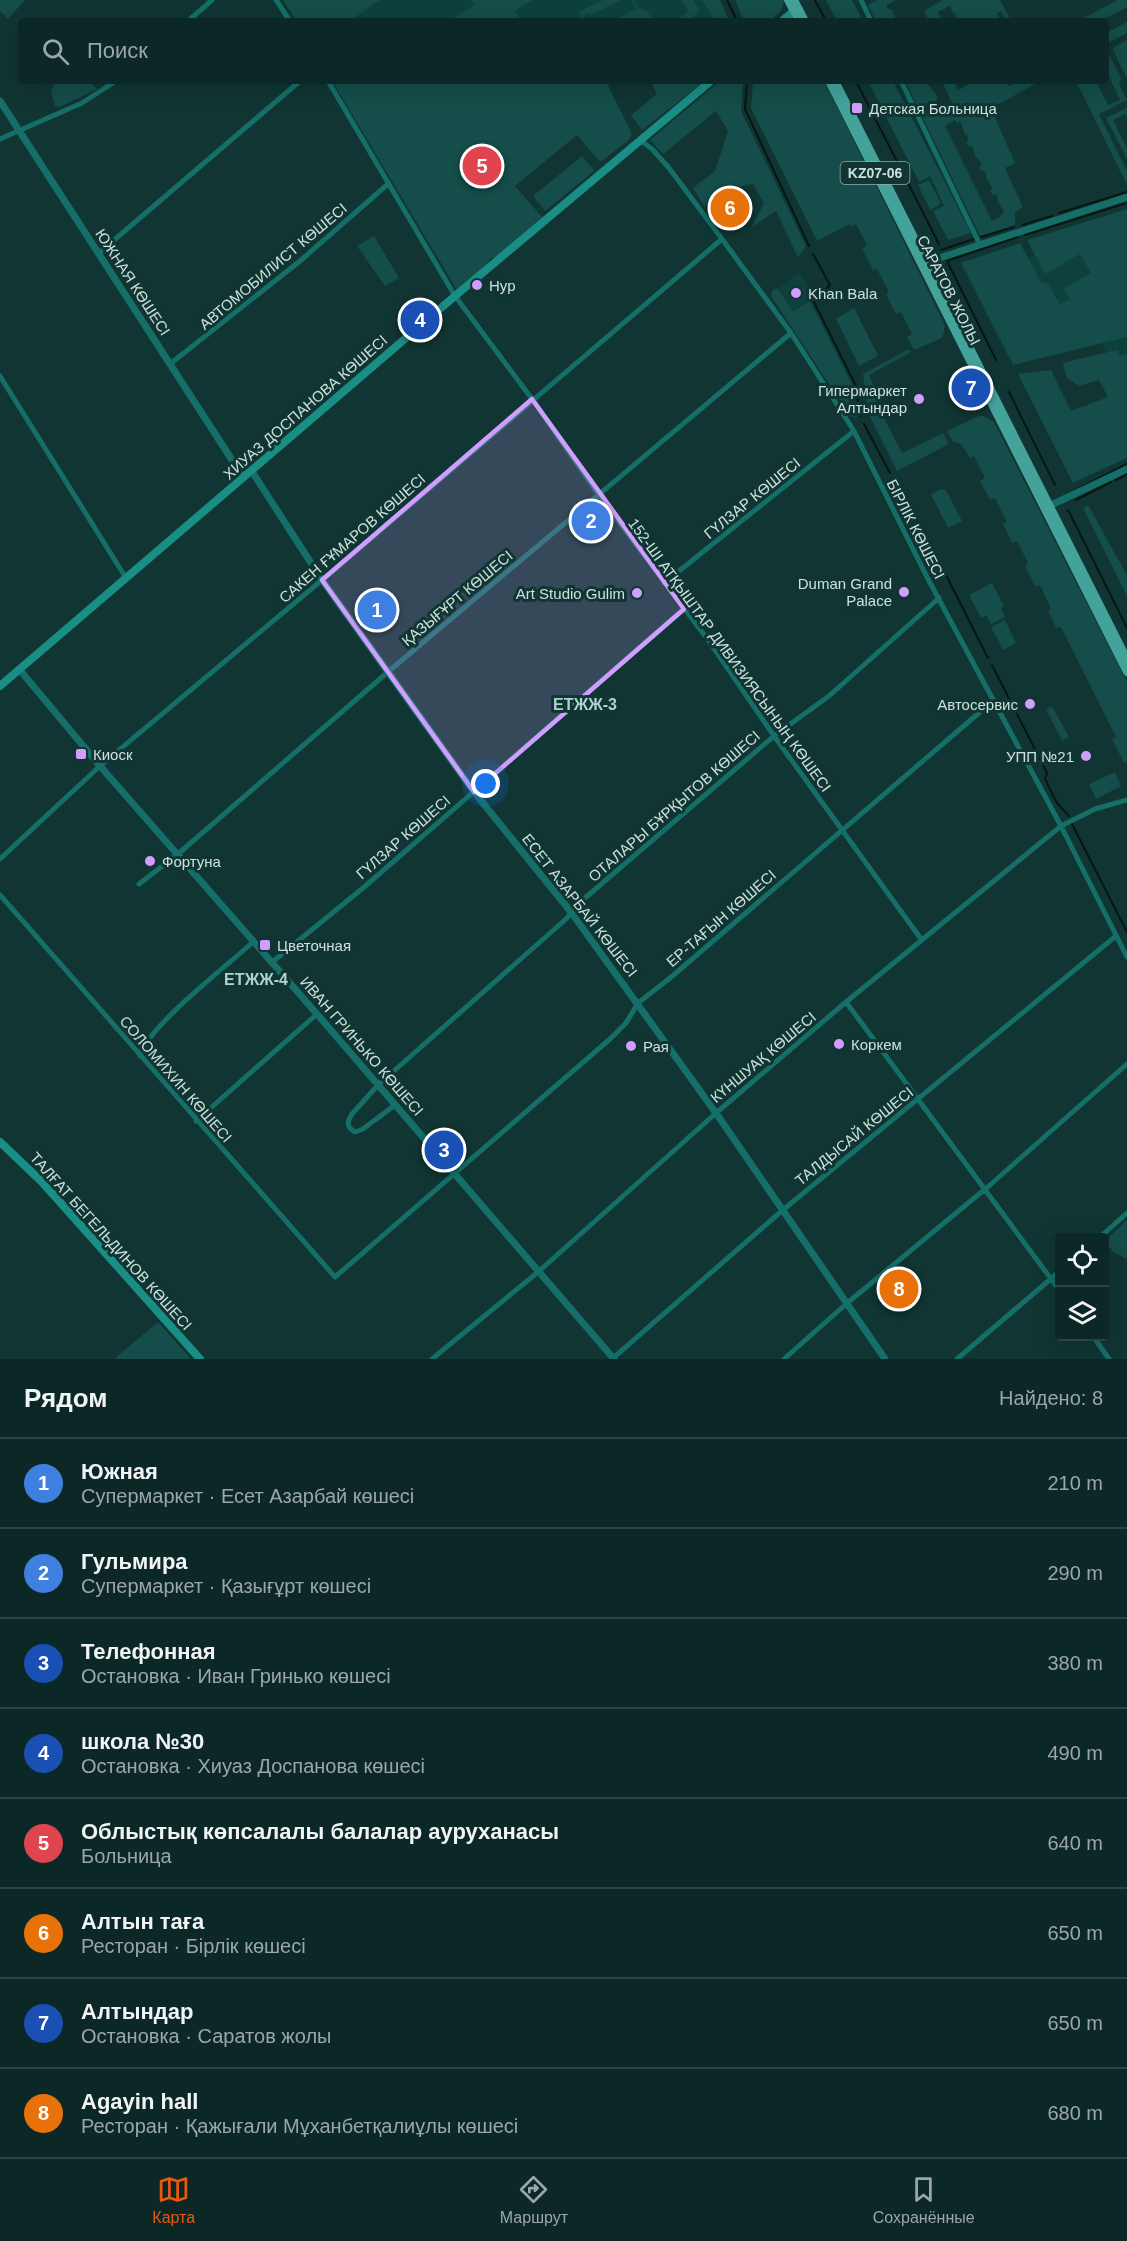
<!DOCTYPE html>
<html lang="ru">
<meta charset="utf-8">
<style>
body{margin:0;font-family:Helvetica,sans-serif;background:#15302e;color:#f1f3f6}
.controls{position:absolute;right:18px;bottom:18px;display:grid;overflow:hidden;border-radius:6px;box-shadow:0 6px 24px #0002}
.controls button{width:54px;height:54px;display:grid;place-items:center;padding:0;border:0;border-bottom:2px solid #2c4443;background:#0c2826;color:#f1f3f6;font:30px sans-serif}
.you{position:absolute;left:486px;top:784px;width:21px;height:21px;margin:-15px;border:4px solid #fff;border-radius:50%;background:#1a73e8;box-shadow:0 0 0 9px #1a73e833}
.badge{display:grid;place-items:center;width:39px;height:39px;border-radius:50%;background:#ea580c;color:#fff;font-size:20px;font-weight:700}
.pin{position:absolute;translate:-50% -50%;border:3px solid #fff;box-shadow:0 2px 6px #0006}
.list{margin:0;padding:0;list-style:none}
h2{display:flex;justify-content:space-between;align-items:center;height:78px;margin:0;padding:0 24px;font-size:26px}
h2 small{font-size:20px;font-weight:400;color:#9aa6a7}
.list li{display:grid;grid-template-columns:39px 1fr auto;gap:18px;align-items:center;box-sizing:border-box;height:90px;padding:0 24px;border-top:2px solid #2c4443}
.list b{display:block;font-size:22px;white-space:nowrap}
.list p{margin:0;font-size:20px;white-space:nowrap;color:#9aa6a7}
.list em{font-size:20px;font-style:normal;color:#9aa6a7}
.icon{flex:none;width:33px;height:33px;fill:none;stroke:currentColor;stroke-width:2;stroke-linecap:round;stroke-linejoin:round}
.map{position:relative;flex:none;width:1127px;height:1359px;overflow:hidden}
.search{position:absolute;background:#0c2826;box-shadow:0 6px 24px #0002;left:18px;right:18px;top:18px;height:66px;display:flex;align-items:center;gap:15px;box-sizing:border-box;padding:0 21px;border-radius:6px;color:#9aa6a7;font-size:22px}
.sheet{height:798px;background:#0c2826}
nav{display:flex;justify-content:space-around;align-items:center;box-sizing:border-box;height:84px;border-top:2px solid #2c4443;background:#0c2826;font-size:16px;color:#9aa6a7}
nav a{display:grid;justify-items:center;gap:3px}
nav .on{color:#ea580c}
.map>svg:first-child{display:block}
.built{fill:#0e413d}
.green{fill:#144d49;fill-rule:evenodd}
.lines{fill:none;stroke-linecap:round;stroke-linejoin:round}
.stream{stroke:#061615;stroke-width:2}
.minor{stroke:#156e68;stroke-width:5}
.tertiary{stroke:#156e68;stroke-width:7}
.secondary{stroke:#1a8d85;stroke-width:8}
.primary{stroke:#43a299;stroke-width:8}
.marked{fill:#d19dfe;fill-opacity:0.2;stroke:#d19dfe;stroke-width:4.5;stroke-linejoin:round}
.poi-dot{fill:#d19dfe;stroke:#103532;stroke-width:2}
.labels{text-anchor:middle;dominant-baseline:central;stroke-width:6;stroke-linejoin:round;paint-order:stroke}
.shield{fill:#103532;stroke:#94adaa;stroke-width:1.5}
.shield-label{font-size:14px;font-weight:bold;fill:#cce0dd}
.poi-label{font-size:15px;fill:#cce0dd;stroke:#103532;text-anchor:start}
.street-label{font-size:15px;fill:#cce0dd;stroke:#103532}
.neighbourhood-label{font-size:16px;font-weight:bold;fill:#acd4cf;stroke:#103532}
</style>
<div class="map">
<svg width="1127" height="1359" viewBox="0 0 1127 1359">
<rect width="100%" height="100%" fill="#103532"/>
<path class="built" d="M291,0H483L498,21H303Z
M498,0H720L729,21H512Z
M1077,232L1110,293L1050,324L1018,263Z
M800,272L814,298L793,311L777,288Z
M1127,329V420L1123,392L1100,339Z"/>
<path class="green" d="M0,0H25L8,19L0,11Z
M283,0H380L355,17L353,21H296Z
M471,0H532L515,11L521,21H449L474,5Z
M602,0H622L590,16L589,13L583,16L586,21H583L579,12Z
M632,0H634L638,8L646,10L654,21H612L636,9Z
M681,0H693L699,9C695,19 686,21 676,21L688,11Z
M702,0H720L729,21H715Z
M735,0H784V1L781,11L769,21H744Z
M826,0H852L863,21H837Z
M877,0H896L886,5L888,9H891L897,21H900H876L868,5Z
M943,0H1000L1011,21H1001L1005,19L1001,11L997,13L1001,21H957L955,13H953L950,6L938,12L943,21H929L924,11Z
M1118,0H1127V7L1100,21H1078Z
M1127,22V33L1106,44V33Z
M1127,40V79L1113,50L1114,47Z
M1106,48L1121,79L1119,83L1127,100L1099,114L1127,171V185L1076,81H1096L1108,105L1120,100L1106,70Z
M56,81H90L97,89L60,107L55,106L51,91Z
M332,81H606L632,134L628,141L600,162L577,135L515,186L542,217L497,257L491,258L487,264L457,290Z
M650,81H705L642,130L631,115L657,94Z
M720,81H743L741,111L806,246L798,258L776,211L752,227L764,203L753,184L732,188L705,207L693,188L715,171L728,131L716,111L663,154L650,140Z
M753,81H824L945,325L943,336L940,339L914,350L907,337L912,334L901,312L896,314L886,294L889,292L877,269L873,270L862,248L867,245L856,224L851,227L850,224L817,241L751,108Z
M868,81H893L971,233L948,240L933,211L944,206L930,176L919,182Z
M905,81H924L926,85L928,84L938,97L936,99L939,105L937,107L939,110L952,103L942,81H953L958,90L974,81H1005L1009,86L1019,81H1041L991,108L1015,163L1005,168L1023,207L1015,212V225L980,236ZM955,120L957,123L961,122L965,135L966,134L969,140L966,142L969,147L972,146L976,158H978L982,165L979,167L981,171L984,170L987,176L985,177L993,188L990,190L992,195L996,194L998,199L997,200L1004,212L1001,214L1002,216L992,221L945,126Z
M1127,108V117L1125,114L1113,120L1127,148V159L1106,118Z
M582,156L593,169V172L545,211L533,196Z
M929,180L941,204L930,210L918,185Z
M1127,209V337L1013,365L961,263L1020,243L1041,282L1048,284L1060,304L1070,299L1064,288L1091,273L1080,254L1045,274L1027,240Z
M374,236L399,278L385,286L357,246Z
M777,288L793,311L810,301L853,386L857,418L850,416L771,296L772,291Z
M854,308L878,356L859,366L836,319Z
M909,349L911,352L869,375L881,402L877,404L902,453L943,433L949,444L897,471L868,413L863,374Z
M1117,350L1120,356L1126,354L1127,356V458L1073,483L1018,374L1051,370L1071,411L1108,397L1099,380L1079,386L1067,378L1063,365L1066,362Z
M979,416H984L994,422L1127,682V761L1124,763L1112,739L1116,737L1061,627L1056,628L1048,611L1051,609L1040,585L1035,586L1025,566L1028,563L1017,541L1012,543L1003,524L1007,522L995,498L990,500L980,481L985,478L974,456L970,458L961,444L953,442L947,431Z
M941,489L946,490L962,521L948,528L931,494Z
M1088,505L1127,575V596L1083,508Z
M992,583L1004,606L1001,608L1005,617L991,624L986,615L981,618L969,595Z
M1005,620L1016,643L1003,650L991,627Z
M1052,706L1069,737L1062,741L1046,709Z
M1115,772L1121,786L1096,799L1089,784Z
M1127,1220V1259L1114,1252L1104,1242Z
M158,1322L191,1359H114Z"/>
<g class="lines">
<path class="stream" d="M727,0L737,21
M815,0L826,21
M747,81L745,109L809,246
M856,81L939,244
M1059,213L1127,192
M1022,225L1052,216
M1025,235L1127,203
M981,237L1014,227
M941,250L974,239
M813,254L830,285L814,302L856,386L860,416
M947,261L1018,237
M948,263L996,360
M1009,392L1055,485
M864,424L890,473
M1116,480L1127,474
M894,481L942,567
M1072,492L1127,464
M1076,500L1111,482
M1068,510L1127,628
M946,575L988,658
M992,665L1047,773L1045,779L1057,803L1069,816
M1072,824L1127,932"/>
<path class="minor" d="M276,0L290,21
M861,0L871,21
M188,21L212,0
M328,81L455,296L532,399L599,495L711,644L774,736L921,939
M901,81L979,243
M0,139L82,103L116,81
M640,140L652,149L669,168L722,239L791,333L854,431L928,579L1061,826L1127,957
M99,253L300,81
M170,364L300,261L388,184
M0,376L126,578
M664,583L854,431
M0,859L100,766L322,580L722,239
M139,884L178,854L389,671L791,333
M0,895L335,1277L610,1039L626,1023L638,1003L670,978L994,700
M271,963L363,888L684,609
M846,1002L1060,1291
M140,1056C148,1026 227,966 253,942
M395,1105L363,1129L355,1132L352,1130C346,1125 348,1120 352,1114L378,1085L566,919L578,904L774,736L829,696L939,598
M196,1121L317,1014
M1099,1238L1127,1213
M1093,1336L1109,1359
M432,1359L538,1272L716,1113L846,1002L1061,826L1095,809L1127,800
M612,1359L784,1209L1116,936
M784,1359L846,1304L990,1185L1127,1064
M957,1359L1060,1271"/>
<path class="tertiary" d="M0,101L243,477
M924,263L1127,197
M251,470L322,580L474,792L571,912L716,1113L885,1359
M1045,508L1127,469
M19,669L100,766L317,1014L614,1359"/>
<path class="secondary" d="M782,21L797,8
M0,686L455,296L711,81
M0,1142L42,1182L200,1359"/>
<path class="primary" d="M788,0L799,21
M794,0L805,21
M829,81L1127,672
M835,81L1127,659"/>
</g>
<path class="marked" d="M532,399L684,609L474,792L322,580Z"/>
<g class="poi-dot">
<rect x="851" y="102" width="12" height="12" rx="3"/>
<circle cx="477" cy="285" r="6"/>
<circle cx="796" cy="293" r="6"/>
<circle cx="919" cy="399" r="6"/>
<circle cx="904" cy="592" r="6"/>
<circle cx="637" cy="593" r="6"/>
<circle cx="1030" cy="704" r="6"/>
<rect x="75" y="748" width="12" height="12" rx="3"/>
<circle cx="1086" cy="756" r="6"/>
<circle cx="150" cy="861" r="6"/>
<rect x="259" y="939" width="12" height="12" rx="3"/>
<circle cx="839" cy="1044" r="6"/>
<circle cx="631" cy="1046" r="6"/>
</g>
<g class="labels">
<rect class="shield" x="840.5" y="162" width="69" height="22" rx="4.5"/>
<g class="shield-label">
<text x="875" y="173">KZ07-06</text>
</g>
<g class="poi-label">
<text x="869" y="108">Детская Больница</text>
<text x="489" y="285">Нур</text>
<text x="808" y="293">Khan Bala</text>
<text x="907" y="390" text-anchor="end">Гипермаркет<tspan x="907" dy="17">Алтындар</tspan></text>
<text x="892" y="583" text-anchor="end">Duman Grand<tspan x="892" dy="17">Palace</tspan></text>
<text x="625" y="593" text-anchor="end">Art Studio Gulim</text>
<text x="1018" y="704" text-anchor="end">Автосервис</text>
<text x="93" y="754">Киоск</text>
<text x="1074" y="756" text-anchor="end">УПП №21</text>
<text x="162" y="861">Фортуна</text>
<text x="277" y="945">Цветочная</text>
<text x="851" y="1044">Коркем</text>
<text x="643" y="1046">Рая</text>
</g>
<g class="street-label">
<text transform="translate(273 266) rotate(-40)">АВТОМОБИЛИСТ КӨШЕСІ</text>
<text transform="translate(133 282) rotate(57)">ЮЖНАЯ КӨШЕСІ</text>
<text transform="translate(949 290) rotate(63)">САРАТОВ ЖОЛЫ</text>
<text transform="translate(305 407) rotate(-41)">ХИУАЗ ДОСПАНОВА КӨШЕСІ</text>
<text transform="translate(752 498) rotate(-39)">ГҮЛЗАР КӨШЕСІ</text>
<text transform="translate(916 529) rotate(63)">БІРЛІК КӨШЕСІ</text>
<text transform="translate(352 538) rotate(-41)">САКЕН ҒҰМАРОВ КӨШЕСІ</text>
<text transform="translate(457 598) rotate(-40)">ҚАЗЫҒҰРТ КӨШЕСІ</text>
<text transform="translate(730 655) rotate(54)">152-ШІ АТҚЫШТАР ДИВИЗИЯСЫНЫҢ КӨШЕСІ</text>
<text transform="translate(674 806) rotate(-41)">ОТАЛАРЫ БҰРҚЫТОВ КӨШЕСІ</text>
<text transform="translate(403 837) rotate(-41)">ГҮЛЗАР КӨШЕСІ</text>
<text transform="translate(580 905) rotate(52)">ЕСЕТ АЗАРБАЙ КӨШЕСІ</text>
<text transform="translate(721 918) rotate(-41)">ЕР-ТАҒЫН КӨШЕСІ</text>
<text transform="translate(362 1046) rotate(49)">ИВАН ГРИНЬКО КӨШЕСІ</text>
<text transform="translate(763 1057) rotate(-40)">КҮНШУАҚ КӨШЕСІ</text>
<text transform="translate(176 1079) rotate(49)">СОЛОМИХИН КӨШЕСІ</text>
<text transform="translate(854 1136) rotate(-39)">ТАЛДЫСАЙ КӨШЕСІ</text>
<text transform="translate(111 1241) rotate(48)">ТАЛҒАТ БЕГЕЛЬДИНОВ КӨШЕСІ</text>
</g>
<g class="neighbourhood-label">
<text x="585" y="704">ЕТЖЖ-3</text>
<text x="256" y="979">ЕТЖЖ-4</text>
</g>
</g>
</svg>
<div class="controls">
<button><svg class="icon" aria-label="locate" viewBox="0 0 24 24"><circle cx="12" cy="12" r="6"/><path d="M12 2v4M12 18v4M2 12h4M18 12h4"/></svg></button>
<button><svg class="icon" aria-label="layers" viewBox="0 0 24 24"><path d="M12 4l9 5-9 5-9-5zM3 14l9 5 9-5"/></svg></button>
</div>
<div class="you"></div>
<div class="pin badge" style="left:377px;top:610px;background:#3f7fe0">1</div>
<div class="pin badge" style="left:591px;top:521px;background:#3f7fe0">2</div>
<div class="pin badge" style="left:444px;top:1150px;background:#1a4fb4">3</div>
<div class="pin badge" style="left:420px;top:320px;background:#1a4fb4">4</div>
<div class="pin badge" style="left:482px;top:166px;background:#e0444e">5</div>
<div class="pin badge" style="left:730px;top:208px;background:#e8710a">6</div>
<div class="pin badge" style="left:971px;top:388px;background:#1a4fb4">7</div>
<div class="pin badge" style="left:899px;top:1289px;background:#e8710a">8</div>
<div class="search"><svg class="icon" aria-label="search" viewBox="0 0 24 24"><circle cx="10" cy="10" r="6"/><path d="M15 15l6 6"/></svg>Поиск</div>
</div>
<section class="sheet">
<h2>Рядом<small>Найдено: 8</small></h2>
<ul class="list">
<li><span class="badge" style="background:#3f7fe0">1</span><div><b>Южная</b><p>Супермаркет · Есет Азарбай көшесі</p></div><em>210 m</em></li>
<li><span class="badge" style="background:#3f7fe0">2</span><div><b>Гульмира</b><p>Супермаркет · Қазығұрт көшесі</p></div><em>290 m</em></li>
<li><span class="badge" style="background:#1a4fb4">3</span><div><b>Телефонная</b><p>Остановка · Иван Гринько көшесі</p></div><em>380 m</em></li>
<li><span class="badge" style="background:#1a4fb4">4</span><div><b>школа №30</b><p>Остановка · Хиуаз Доспанова көшесі</p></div><em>490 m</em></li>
<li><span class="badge" style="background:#e0444e">5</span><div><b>Облыстық көпсалалы балалар ауруханасы</b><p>Больница</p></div><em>640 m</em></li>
<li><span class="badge" style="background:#e8710a">6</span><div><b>Алтын таға</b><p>Ресторан · Бірлік көшесі</p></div><em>650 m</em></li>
<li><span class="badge" style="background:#1a4fb4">7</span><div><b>Алтындар</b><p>Остановка · Саратов жолы</p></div><em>650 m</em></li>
<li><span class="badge" style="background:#e8710a">8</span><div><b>Agayin hall</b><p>Ресторан · Қажығали Мұханбетқалиұлы көшесі</p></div><em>680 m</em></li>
</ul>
</section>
<nav>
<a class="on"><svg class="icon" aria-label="map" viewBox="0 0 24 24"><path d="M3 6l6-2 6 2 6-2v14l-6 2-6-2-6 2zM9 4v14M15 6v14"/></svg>Карта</a>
<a><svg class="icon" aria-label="directions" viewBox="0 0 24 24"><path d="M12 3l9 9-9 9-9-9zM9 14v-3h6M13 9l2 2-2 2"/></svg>Маршрут</a>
<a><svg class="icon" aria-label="saved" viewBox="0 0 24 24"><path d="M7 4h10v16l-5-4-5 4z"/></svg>Сохранённые</a>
</nav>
